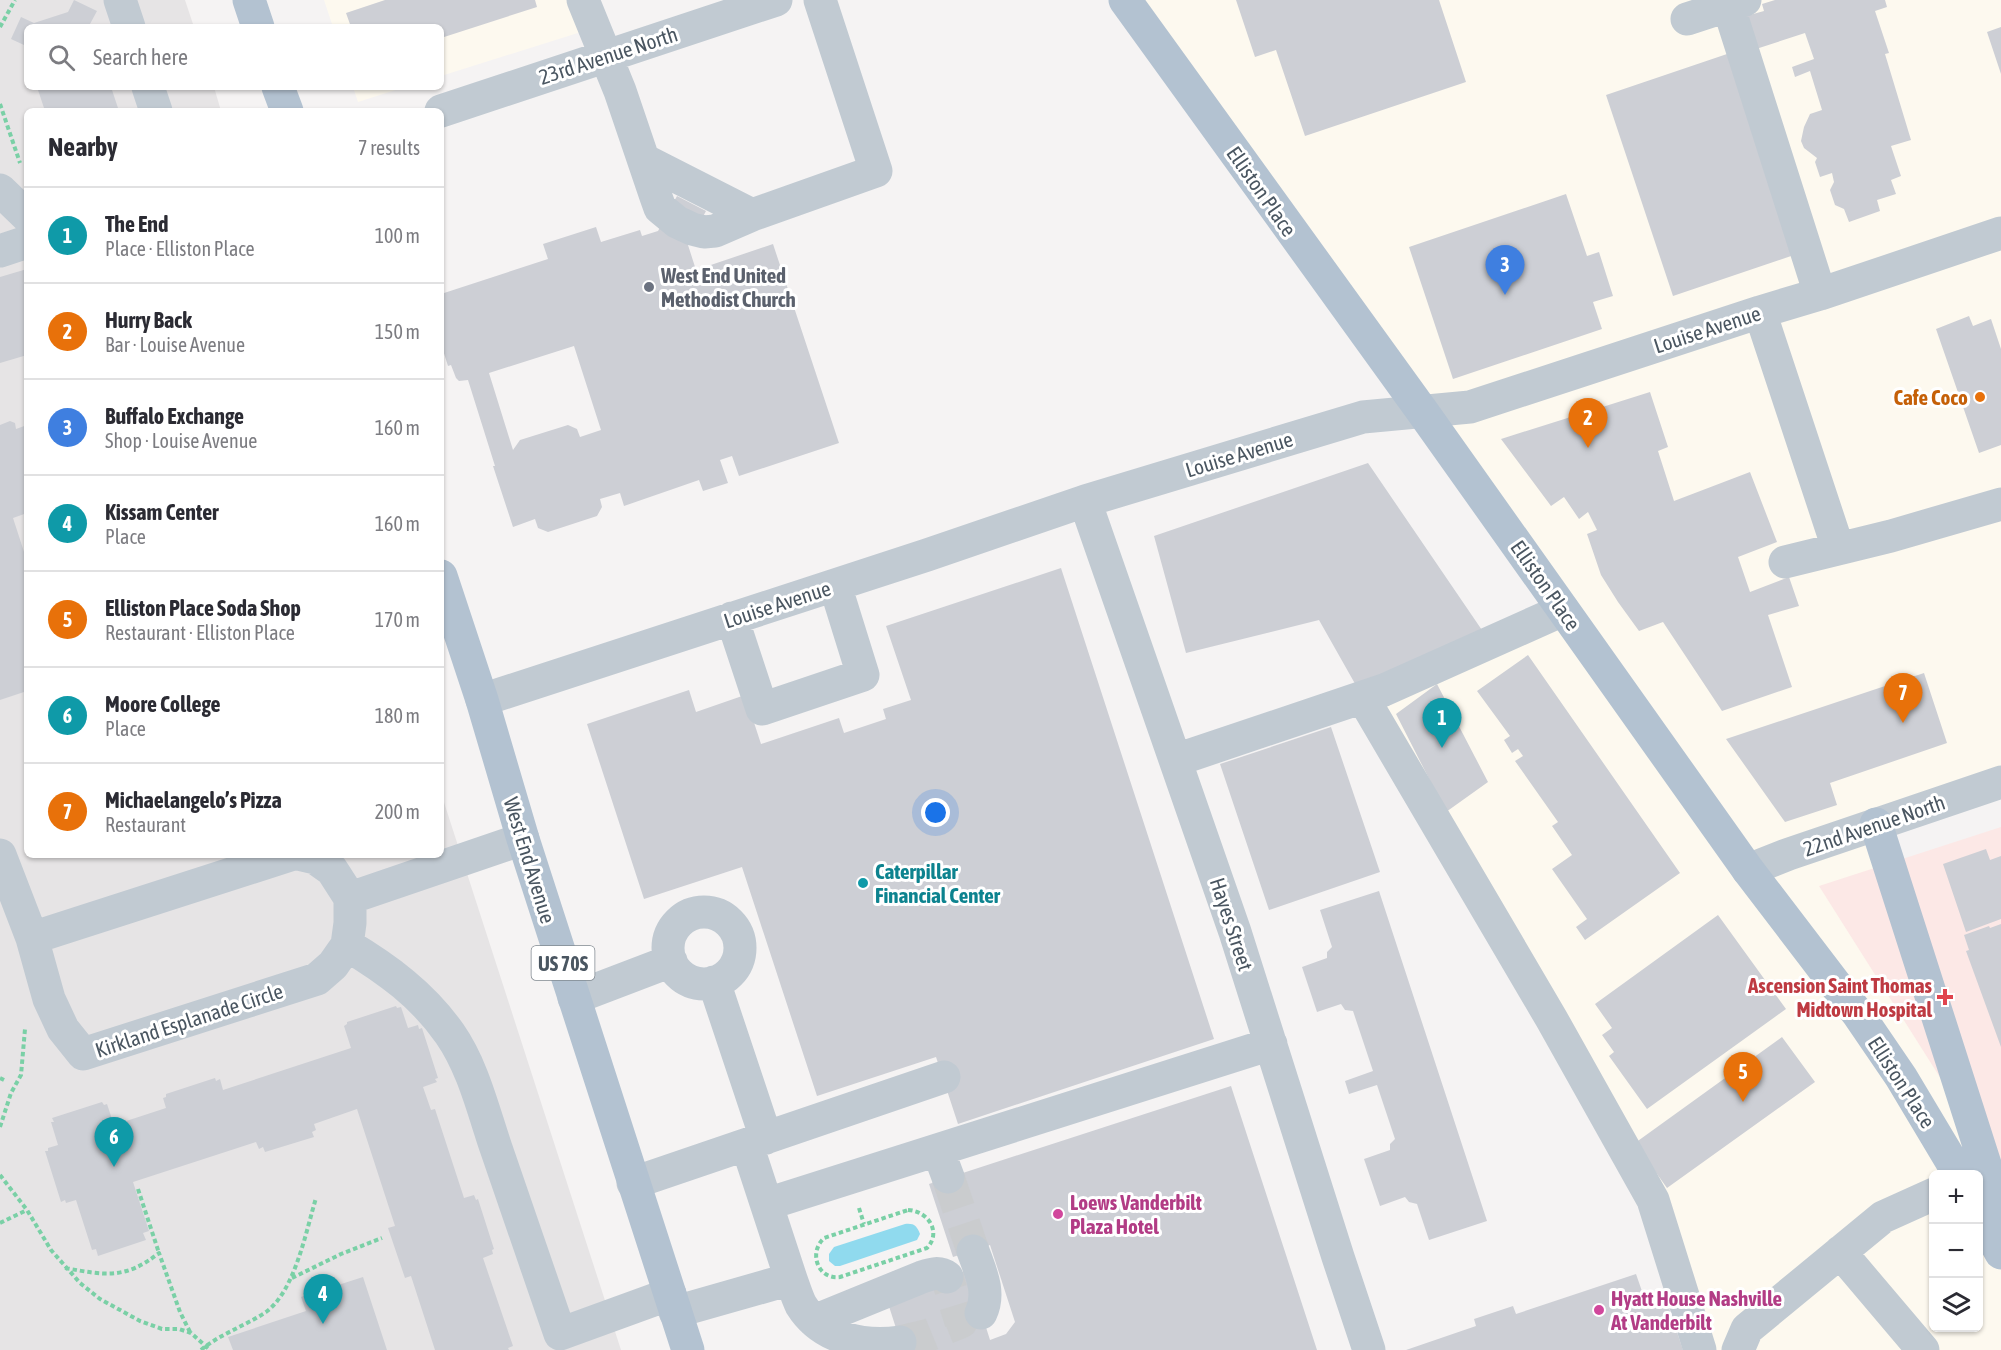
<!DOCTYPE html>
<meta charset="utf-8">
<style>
body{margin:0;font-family:"Asap Condensed",sans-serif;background:#f7f7f7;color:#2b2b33}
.controls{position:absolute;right:18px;bottom:18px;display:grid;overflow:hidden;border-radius:9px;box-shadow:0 2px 4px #0004}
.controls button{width:54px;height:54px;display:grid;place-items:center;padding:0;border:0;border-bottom:2px solid #e1e1e2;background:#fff;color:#2b2b33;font:30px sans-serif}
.you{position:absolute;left:936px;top:813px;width:21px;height:21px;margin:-15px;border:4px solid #fff;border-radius:50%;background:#1a73e8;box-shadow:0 0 0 9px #1a73e833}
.badge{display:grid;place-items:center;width:39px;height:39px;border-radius:50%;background:#1a73e8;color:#fff;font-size:20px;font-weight:700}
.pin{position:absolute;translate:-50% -50px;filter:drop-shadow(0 2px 3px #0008)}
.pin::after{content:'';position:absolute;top:32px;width:21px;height:18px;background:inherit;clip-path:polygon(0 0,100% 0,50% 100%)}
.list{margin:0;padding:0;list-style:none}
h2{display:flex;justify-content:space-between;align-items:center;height:78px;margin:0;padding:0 24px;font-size:26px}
h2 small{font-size:20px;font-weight:400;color:#7c7c81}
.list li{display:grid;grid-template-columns:39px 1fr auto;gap:18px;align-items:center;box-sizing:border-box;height:96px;padding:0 24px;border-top:2px solid #e1e1e2}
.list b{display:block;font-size:22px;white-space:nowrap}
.list p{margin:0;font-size:20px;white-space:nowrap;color:#7c7c81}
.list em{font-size:20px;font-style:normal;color:#7c7c81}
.icon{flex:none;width:33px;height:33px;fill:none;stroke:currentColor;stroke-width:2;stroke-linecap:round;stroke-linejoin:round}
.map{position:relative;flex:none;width:2001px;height:1350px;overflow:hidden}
.search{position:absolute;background:#fff;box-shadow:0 2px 4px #0004;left:24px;top:24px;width:420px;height:66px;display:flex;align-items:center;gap:15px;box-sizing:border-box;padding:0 21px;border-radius:9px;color:#7c7c81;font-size:22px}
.panel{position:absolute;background:#fff;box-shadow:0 2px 4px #0004;left:24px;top:108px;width:420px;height:750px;border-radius:9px}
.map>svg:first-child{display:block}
.commercial{fill:#fdf9ef;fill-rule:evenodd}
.education{fill:#e6e4e5}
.medical{fill:#fce8e6}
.water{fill:#90daee}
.building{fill:#cdcfd5;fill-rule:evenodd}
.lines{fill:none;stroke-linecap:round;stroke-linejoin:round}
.minor-tunnel{stroke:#caccce;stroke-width:33;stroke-dasharray:33 16;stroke-linecap:butt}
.path{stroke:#7ad0a6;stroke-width:4;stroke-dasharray:4.5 3;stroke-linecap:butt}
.minor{stroke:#c1cad2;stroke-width:33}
.major{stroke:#b3c2d1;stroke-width:33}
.worship-dot{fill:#6b7280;stroke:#fff;stroke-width:2}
.food-dot{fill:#e8710a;stroke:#fff;stroke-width:2}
.culture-dot{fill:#0f9aa8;stroke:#fff;stroke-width:2}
.health-dot{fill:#e0444e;stroke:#fff;stroke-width:2}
.hotel-dot{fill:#d1479c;stroke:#fff;stroke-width:2}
.labels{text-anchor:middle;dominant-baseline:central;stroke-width:6;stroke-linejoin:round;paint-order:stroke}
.shield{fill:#fff;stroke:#808990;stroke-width:1.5}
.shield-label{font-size:20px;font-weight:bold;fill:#4a5661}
.street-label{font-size:21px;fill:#4a5661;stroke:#fff}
.worship-label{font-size:21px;font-weight:bold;fill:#5b616d;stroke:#fff;text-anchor:start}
.food-label{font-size:21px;font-weight:bold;fill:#c56008;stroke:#fff;text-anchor:end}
.culture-label{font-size:21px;font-weight:bold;fill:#0d838f;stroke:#fff;text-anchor:start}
.health-label{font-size:21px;font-weight:bold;fill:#be3a42;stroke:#fff;text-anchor:end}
.hotel-label{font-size:21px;font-weight:bold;fill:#b23c85;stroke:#fff;text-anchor:start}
</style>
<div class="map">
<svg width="2001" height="1350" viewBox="0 0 2001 1350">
<rect width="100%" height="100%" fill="#f5f3f3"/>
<path class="commercial" d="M324,0H571L581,32L441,76V27H333Z
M1125,0H2001V782L1876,824L2001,1214V1350H1700L1669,1250L1363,698L1562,610ZM1934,1174H1978V1328H1934Z
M353,87H405L358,102Z"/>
<path class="education" d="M0,0H185L194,27H27V87H214L221,111H27V855H441V793L621,1350H0Z"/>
<path class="medical" d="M2001,827V1195L1960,1109L1819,886Z"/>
<path class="water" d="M905,1224C914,1223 917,1226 920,1234L917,1240L840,1266H835L829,1261V1254L834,1247Z"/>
<path class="building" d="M74,0L97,11L90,24L91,27H27V53L24,45L11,39L21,17L34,23L68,12Z
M385,0H535L537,7L441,38V27H351L346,13Z
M1236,0H1439L1466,82L1305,136L1276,50L1255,57Z
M1775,0H1885L1887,7L1875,11L1889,53L1885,54L1911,140L1891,146L1901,176L1891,180L1896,194L1877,200L1880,211L1849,222L1844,209L1835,205L1830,190L1834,182L1832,173L1820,177L1815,162L1817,158L1804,148L1801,141L1804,127L1810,114L1822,110L1810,71L1795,77L1792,67L1814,59L1805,33L1756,49L1746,16L1764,11L1762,4Z
M2001,27V74L1987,32Z
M1727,54L1794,255L1673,296L1606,95Z
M37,87H111L119,111H45Z
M1566,194L1587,256L1599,252L1613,296L1593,302L1602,329L1453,379L1409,247Z
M677,196L706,211L688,245L696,270L773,244L839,443L739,476L732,456L720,460L728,483L703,491L699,480L624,506L620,493L600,499L602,507L597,516L548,532L538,528L535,519L513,527L493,466H495L468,380L459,381L456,378L451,365L448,366L441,344V294L548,259L543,244L596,227L601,242L640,230L642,236L658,231ZM574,346L601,430L580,437L577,429L568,425L520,440L513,450L489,373Z
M27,269V355L0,363V277Z
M1969,316L1973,326L1991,319L2001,349V445L1979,453L1936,329Z
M1650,392L1668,447L1658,451L1674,501L1750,472L1777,542L1738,557L1750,592L1789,577L1799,606L1768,615L1792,687L1722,711L1663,622L1639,631L1618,602L1601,575L1587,534L1597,530L1588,512L1579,519L1564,497L1551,506L1501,439Z
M10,421L15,423L16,429L27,425V513L13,518L27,561V691L0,700V425Z
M1368,463L1486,636L1358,689L1319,620L1186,653L1154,536Z
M1061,568L1214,1039L958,1124L936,1057L817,1096L742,867L644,899L587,724L689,690L696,712L745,695L761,744L839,718L844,733L886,719L883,709L911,700L886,626Z
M1528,655L1680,873L1585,940L1576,927L1587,919L1552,869L1572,855L1552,826L1558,822L1515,761L1523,756L1518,749L1512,753L1504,740L1510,736L1477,691Z
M1924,673L1947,743L1830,783L1837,805L1785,822L1726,739Z
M1437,684L1488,782L1446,812L1396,714Z
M1331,727L1380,872L1269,910L1220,764Z
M1986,849L1990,860L2001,856V919L1966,932L1943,864Z
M1379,891L1487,1221L1429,1240L1417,1204L1409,1202L1405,1197L1380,1206L1364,1159L1390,1150V1144L1395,1139L1377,1085L1349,1094L1345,1081L1373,1071L1353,1011L1345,1010L1341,1004L1317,1012L1302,967L1327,958V952L1332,947L1320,910Z
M1718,915L1786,1009L1647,1109L1609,1056L1614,1052L1602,1035L1612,1028L1595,1004Z
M2001,924V1047L1966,951L1969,950L1964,935L1989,926L1990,928Z
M396,1006L397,1008L401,1007L408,1028L418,1025L419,1029L422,1028L438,1078L435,1079L437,1082L423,1087L431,1110L435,1109L464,1198L474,1195L476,1200L478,1199L494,1249L492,1250L493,1254L483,1258L513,1346L508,1348L509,1350H435L411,1276L405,1278L388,1228L395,1226L357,1109L314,1124L316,1130L312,1132L314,1137L265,1152L263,1147L259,1149L256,1142L133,1182L149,1231L143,1233L146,1240L98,1256L96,1249L92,1250L76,1200L66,1203L65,1200L61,1202L45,1151H48V1148L58,1145L51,1122H54L52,1118L102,1102L104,1105L107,1104L114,1125L166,1108L163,1098L166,1097V1094L215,1078L216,1081L220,1079L223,1090L351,1048L344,1026L347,1024V1022Z
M1782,1037L1815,1082L1667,1188L1635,1143Z
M1231,1086L1317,1350H903L886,1297L968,1270L990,1340L1006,1334L1015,1322L990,1245L953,1257L929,1184Z
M1636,1274L1644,1297L1663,1290L1683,1350H1406L1476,1326L1474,1319L1513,1306L1516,1314Z
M363,1277L387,1350H233L228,1337L306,1311L301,1297Z"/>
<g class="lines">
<path class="minor-tunnel" d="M948,1177L973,1251
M900,1342L929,1335L961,1322L947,1277"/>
<path class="path" d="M0,27L15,0
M0,104L20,163
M0,1078L4,1080
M0,1127L11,1093L21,1075L25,1029
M0,1175L27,1210L51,1250L80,1283L100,1299L140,1321L162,1329H179L191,1333L210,1350
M138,1189L159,1253
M859,1208L864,1224
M908,1210C928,1211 942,1232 927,1248L840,1277C818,1280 808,1253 824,1238Z
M0,1223L27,1210
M65,1268C104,1275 125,1280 159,1253L180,1312L190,1332
M292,1278L341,1254L382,1238
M201,1350C220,1334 245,1326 266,1312C295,1291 306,1231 316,1198"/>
<path class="minor" d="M120,0L129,27
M583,0L620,91L656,197L660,208L677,222L692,229L704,232L715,231L752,215L876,171L820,0
M1728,5L1820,294
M1687,19L1745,0
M148,87L156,111
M441,111L776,0
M644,160L752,215
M0,190L27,216
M0,251L27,242
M1760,312L1838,548
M1085,501L1235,932L1338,1257L1369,1350
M1785,562L1891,536L2001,504
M732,618L762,709L863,675L835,585
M1363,698L1551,1018L1653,1200L1700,1350
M482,700L927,555L1085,501L1363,417L1470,407L1760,312L1820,294L2001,233
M1176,760L1384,690L1563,610
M0,855L32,938L49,999L63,1029L83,1054L317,979L333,965L347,945L350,923V898L332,870L315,858L302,855
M1748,870L1789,854L2001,782
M350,898L523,839
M668 948a36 36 0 1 1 72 0a36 36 0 1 1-72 0Z
M32,938L290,855
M347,945C387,969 423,995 450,1034C473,1067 483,1110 496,1148C517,1210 539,1272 560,1334L670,1294
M714,982L766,1138
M574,998L671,961
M747,1145L791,1279
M938,1150L948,1177
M633,1183L944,1077
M767,1204L1271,1044
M973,1251C980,1271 991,1292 981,1313
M1840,1252L1923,1350
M675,1312L791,1279C794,1287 797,1297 801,1305C822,1339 864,1347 900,1342
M814,1321L922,1277C931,1274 939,1271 947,1277
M1738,1350L1747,1329L1883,1217L1934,1194"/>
<path class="major" d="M249,0L258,27
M1125,0L1422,411L1748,870L1858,1014L1901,1077L1959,1174
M278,87L287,111
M441,576L482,700L523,839L688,1350
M1876,824L2001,1214
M1978,1211L2001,1253"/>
</g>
<circle class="worship-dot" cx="649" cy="287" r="6"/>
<circle class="food-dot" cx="1980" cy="397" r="6"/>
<circle class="culture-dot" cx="863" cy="883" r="6"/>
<path class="health-dot" d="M1942 988h6v6h6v6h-6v6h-6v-6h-6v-6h6z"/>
<g class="hotel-dot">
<circle cx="1058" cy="1214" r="6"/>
<circle cx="1599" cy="1310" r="6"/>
</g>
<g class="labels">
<rect class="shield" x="531.5" y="946" width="63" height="34" rx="4.5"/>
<g class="shield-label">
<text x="563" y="963">US 70S</text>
</g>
<g class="street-label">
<text transform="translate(608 55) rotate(-18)">23rd Avenue North</text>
<text transform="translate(1262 191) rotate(55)">Elliston Place</text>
<text transform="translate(1707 329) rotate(-18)">Louise Avenue</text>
<text transform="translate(1239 454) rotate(-17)">Louise Avenue</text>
<text transform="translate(1546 585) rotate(55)">Elliston Place</text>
<text transform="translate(777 604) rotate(-18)">Louise Avenue</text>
<text transform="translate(1874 825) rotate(-19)">22nd Avenue North</text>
<text transform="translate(530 860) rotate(73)">West End Avenue</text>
<text transform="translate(1232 924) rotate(72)">Hayes Street</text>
<text transform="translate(189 1020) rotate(-18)">Kirkland Esplanade Circle</text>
<text transform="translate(1902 1082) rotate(57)">Elliston Place</text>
</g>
<g class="worship-label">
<text x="661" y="275">West End United<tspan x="661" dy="24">Methodist Church</tspan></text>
</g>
<g class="food-label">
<text x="1968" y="397">Cafe Coco</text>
</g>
<g class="culture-label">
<text x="875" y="871">Caterpillar<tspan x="875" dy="24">Financial Center</tspan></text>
</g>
<g class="health-label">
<text x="1932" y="985">Ascension Saint Thomas<tspan x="1932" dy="24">Midtown Hospital</tspan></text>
</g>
<g class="hotel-label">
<text x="1070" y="1202">Loews Vanderbilt<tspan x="1070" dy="24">Plaza Hotel</tspan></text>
<text x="1611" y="1298">Hyatt House Nashville<tspan x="1611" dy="24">At Vanderbilt</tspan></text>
</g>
</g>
</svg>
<div class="controls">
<button>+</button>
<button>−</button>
<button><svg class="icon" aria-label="layers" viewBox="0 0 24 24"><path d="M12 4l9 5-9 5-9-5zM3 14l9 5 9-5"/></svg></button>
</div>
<div class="you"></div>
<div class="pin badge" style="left:1442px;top:748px;background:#0f9aa8">1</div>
<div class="pin badge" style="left:1588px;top:448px;background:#e8710a">2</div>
<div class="pin badge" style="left:1505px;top:295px;background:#3f7fe0">3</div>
<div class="pin badge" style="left:323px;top:1324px;background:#0f9aa8">4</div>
<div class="pin badge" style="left:1743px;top:1102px;background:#e8710a">5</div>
<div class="pin badge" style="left:114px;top:1167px;background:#0f9aa8">6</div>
<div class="pin badge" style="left:1903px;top:723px;background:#e8710a">7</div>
<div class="search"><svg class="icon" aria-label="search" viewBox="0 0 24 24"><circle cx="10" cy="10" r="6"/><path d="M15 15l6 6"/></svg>Search here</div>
<section class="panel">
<h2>Nearby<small>7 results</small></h2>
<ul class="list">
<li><span class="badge" style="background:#0f9aa8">1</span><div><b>The End</b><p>Place · Elliston Place</p></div><em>100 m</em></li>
<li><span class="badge" style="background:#e8710a">2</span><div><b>Hurry Back</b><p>Bar · Louise Avenue</p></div><em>150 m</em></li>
<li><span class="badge" style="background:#3f7fe0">3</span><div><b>Buffalo Exchange</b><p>Shop · Louise Avenue</p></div><em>160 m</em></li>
<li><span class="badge" style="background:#0f9aa8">4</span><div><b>Kissam Center</b><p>Place</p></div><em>160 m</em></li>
<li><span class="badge" style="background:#e8710a">5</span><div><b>Elliston Place Soda Shop</b><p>Restaurant · Elliston Place</p></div><em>170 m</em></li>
<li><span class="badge" style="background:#0f9aa8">6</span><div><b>Moore College</b><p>Place</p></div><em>180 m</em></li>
<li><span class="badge" style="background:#e8710a">7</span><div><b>Michaelangelo’s Pizza</b><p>Restaurant</p></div><em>200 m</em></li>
</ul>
</section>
</div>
